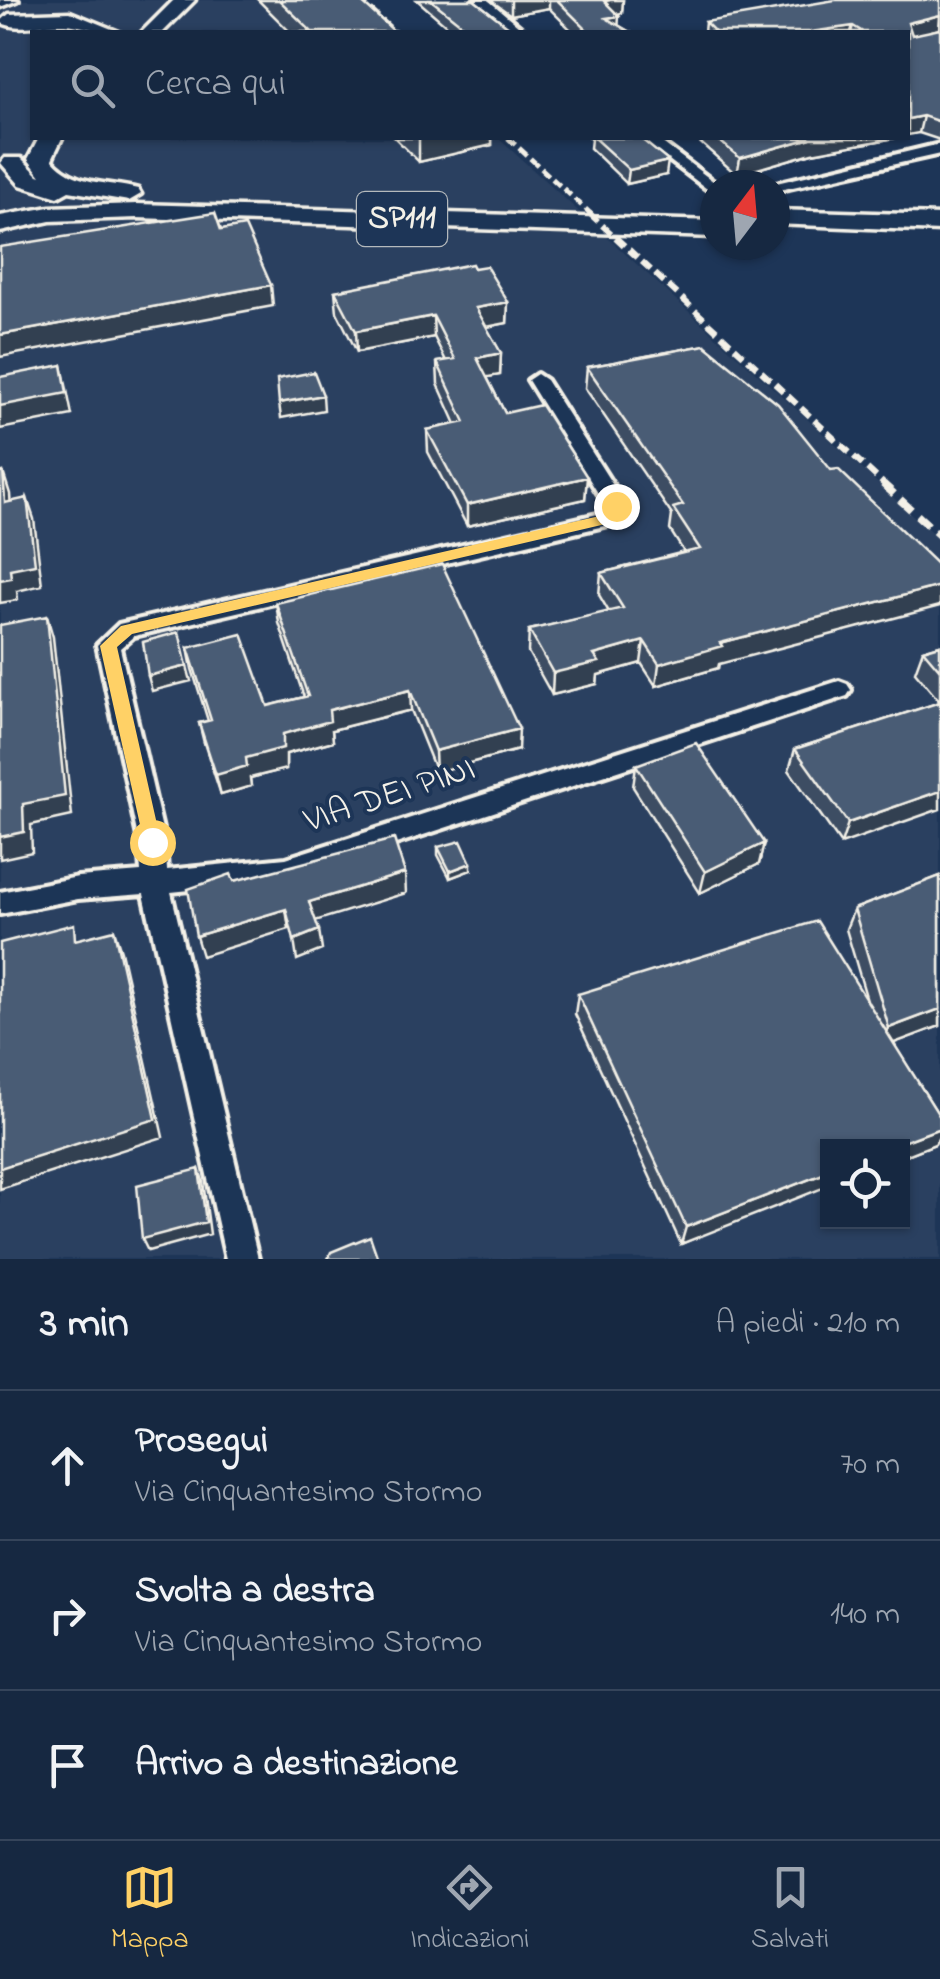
<!DOCTYPE html>
<html lang="it">
<meta charset="utf-8">
<style>
body{margin:0;font-family:"Indie Flower",sans-serif;background:#1f3048;color:#f1f3f6}
.controls{position:absolute;right:30px;bottom:30px;display:grid;overflow:hidden;border-radius:0px;box-shadow:0 2px 8px #0004}
.controls button{width:90px;height:90px;display:grid;place-items:center;padding:0;border:0;border-bottom:2px solid #35445a;background:#162841;color:#f1f3f6;font:50px sans-serif}
.compass{position:absolute;left:700px;top:170px;width:90px;height:90px;border-radius:50%;background:#162841;box-shadow:0 2px 8px #0004;rotate:16deg}
.stop{position:absolute;width:30px;height:30px;margin:-22px;border:8px solid #ffd166;border-radius:50%;background:#fff}
.stop.end{background:#ffd166;border-color:#fff;box-shadow:0 2px 10px #0008}
.list{margin:0;padding:0;list-style:none}
h2{display:flex;justify-content:space-between;align-items:center;height:130px;margin:0;padding:0 40px;font-size:42px}
h2 small{font-size:32px;font-weight:400;color:#9ea6b1}
.list li{display:grid;grid-template-columns:65px 1fr auto;gap:30px;align-items:center;box-sizing:border-box;height:150px;padding:0 40px;border-top:2px solid #35445a}
.list b{display:block;font-size:38px;white-space:nowrap}
.list p{margin:0;font-size:32px;white-space:nowrap;color:#9ea6b1}
.list em{font-size:32px;font-style:normal;color:#9ea6b1}
.icon{flex:none;width:55px;height:55px;fill:none;stroke:currentColor;stroke-width:2;stroke-linecap:round;stroke-linejoin:round}
.map{position:relative;flex:none;width:940px;height:1259px;overflow:hidden}
.search{position:absolute;background:#162841;box-shadow:0 2px 8px #0004;left:30px;right:30px;top:30px;height:110px;display:flex;align-items:center;gap:25px;box-sizing:border-box;padding:0 35px;border-radius:0px;color:#9ea6b1;font-size:38px}
.sheet{height:580px;background:#162841}
nav{display:flex;justify-content:space-around;align-items:center;box-sizing:border-box;height:140px;border-top:2px solid #35445a;background:#162841;font-size:28px;color:#9ea6b1}
nav a{display:grid;justify-items:center;gap:5px}
nav .on{color:#ffd166}
.map>svg:first-child{display:block}
.built{fill:#2a4060;fill-rule:evenodd}
.lines{fill:none;stroke-linecap:round;stroke-linejoin:round}
.minor-casing{stroke:#f4f1e8;stroke-width:8}
.primary-casing{stroke:#f4f1e8;stroke-width:7}
.minor{fill:#1d3557;fill-rule:evenodd}
.primary{fill:#1d3557;fill-rule:evenodd}
.rail-far2{stroke:#f4f1e8;stroke-width:5;stroke-dasharray:10 5;stroke-linecap:butt}
.rail-far1{stroke:#f4f1e8;stroke-width:6;stroke-dasharray:12 6;stroke-linecap:butt}
.rail{stroke:#f4f1e8;stroke-width:8;stroke-dasharray:15 8;stroke-linecap:butt}
.wall{fill:#3e4e64;stroke:#f4f1e8;stroke-width:2.5}
.shaded-wall{fill:#324051;stroke:#f4f1e8;stroke-width:2.5}
.building{fill:#485b74;stroke:#f4f1e8;stroke-width:2.5}
.route{fill:#ffd166}
.labels{text-anchor:middle;dominant-baseline:central;stroke-width:8;stroke-linejoin:round;paint-order:stroke}
.shield{fill:#1d3557;stroke:#b4b9bc;stroke-width:2.5}
.shield-label{font-size:32px;font-weight:bold;fill:#f4f1e8}
.street-label{font-size:35px;fill:#f4f1e8;stroke:#1d3557}
</style>
<div class="map">
<svg width="940" height="1259" viewBox="0 0 940 1259">
<rect width="100%" height="100%" fill="#1d3557"/>
<filter id="ink" filterUnits="userSpaceOnUse"><feTurbulence type="fractalNoise" baseFrequency=".01" numOctaves="2"/><feDisplacementMap in="SourceGraphic" scale="20" xChannelSelector="R" yChannelSelector="G"/><feConvolveMatrix kernelMatrix="1 2 1 2 8 2 1 2 1" color-interpolation-filters="sRGB"/></filter>
<g filter="url(#ink)">
<path class="built" d="M0,0H342L378,32H32V138H498L940,540V1259H0ZM828,1146H902V1222H828Z"/>
<g class="lines">
<g class="minor-casing">
<path id="minor" d="M0,0H18L0,7Z
M474,0H488L526,32H512Z
M640,138H656L718,185H715V195Z
M940,144V154L775,191V185H768Z
M537,374L546,380L626,506L617,523L134,636L120,648L165,842L167,870L286,858L839,681L847,684L851,690L847,696L286,880L171,892L258,1259H226L144,894L78,899L0,914V892L78,877L141,872L139,842L97,645L119,624L602,513L606,506L528,380Z"/>
</g>
<g class="primary-casing">
<path id="primary" d="M174,0H195L163,32H142Z
M70,12L119,32C99,33 83,25 64,24C44,23 17,32 0,22L9,14Z
M39,138H62L52,159C74,186 107,181 138,189L141,194L129,201L69,191L58,197L20,185L1,163L5,158H21L38,175L41,176L28,159Z
M137,204L715,221V237L137,218L50,221L0,232V216L50,207Z
M775,210L940,215V231L775,224Z"/>
</g>
<use href="#minor" class="minor"/>
<use href="#primary" class="primary"/>
<path class="rail-far2" d="M360,0L395,32
M508,138L592,215"/>
<path class="rail-far1" d="M589,213L886,486"/>
<path class="rail" d="M883,484L940,536"/>
</g>
<path class="wall" d="M258,0H359L395,32H290Z
M417,0H474L515,32H454Z
M490,0H623L622,13L617,14L618,25L630,32H573L549,8L511,15Z
M940,0V140L919,133L908,32H704L705,22Z
M395,138H492V145L419,162Z
M590,138H640L666,175L627,184L590,148L591,139Z
M695,138H895L812,153L737,175Z
M474,268L508,302L507,323L486,327L501,353L500,375L487,377L505,413L587,477L585,499L467,526L428,452L427,430L456,424L438,384L437,362L446,361L434,337L357,352L337,312L335,291Z
M705,345L718,668L656,686L641,663L598,675L597,684L552,695L528,652L529,630L609,612L599,595L601,573L684,552L670,530L672,515L585,388L587,367Z
M276,603L518,750L436,772L411,710L332,730L333,741L286,754V769L250,778L251,786L221,795L204,743L199,723L208,721L192,669L188,648L268,706L304,697L279,623Z
M940,645V702L915,672L923,650Z
M940,702L841,844L789,770L795,749Z
M636,765L764,843L759,864L700,893L633,787Z
M438,847L471,870L450,878L438,855Z
M940,876V1026L893,1043L940,1117V1135L935,1144L902,1157V1146L681,1244L575,1014L578,994L867,1000L846,929L854,909Z"/>
<path class="shaded-wall" d="M511,0H549V8L511,15Z
M610,0H623L622,13L603,16L604,1Z
M940,15L939,29L908,38V23Z
M619,16L618,32L606,18Z
M853,26L851,32H810Z
M923,116L919,133L908,135V119Z
M419,138H492V145L419,162Z
M811,138H895L812,153L737,175L740,158Z
M668,161L666,175L627,184L629,170Z
M271,285L273,306L0,357V335Z
M508,302L507,323L476,329V308Z
M433,316L434,337L357,352L356,331Z
M501,353L500,375L477,379V358Z
M62,365L72,415L0,429V406Z
M323,395L324,410L281,418L279,403Z
M3,472L10,494L12,524L5,503Z
M587,477L585,499L467,526V505Z
M27,498L34,519L42,585L17,591L18,600L0,603V580L10,569Z
M940,586V606L719,664L718,668L656,686L659,664L720,643Z
M47,616L53,637L72,816L31,825L32,852L0,859V837L23,804Z
M644,641L641,663L598,675L597,684L552,695L553,673L594,655Z
M187,666L191,681L152,691L148,676Z
M410,690L411,710L332,730L333,741L286,754V769L250,778L251,786L221,795L216,775L283,734L329,710Z
M519,729L518,750L436,772L435,751Z
M940,791V809L841,844L848,823Z
M764,843L759,864L700,893L705,872Z
M471,863V870L450,878V871Z
M405,873L406,893L312,922L309,902Z
M286,909L289,929L202,956L196,936Z
M114,930L121,951L163,1137L0,1189V1168Z
M319,930L322,950L297,960L294,940Z
M940,1009V1026L881,1048L889,1028Z
M940,1128V1135L935,1144L902,1157V1146H892Z
M199,1169L203,1181L210,1234L148,1251L142,1239Z
M828,1172V1186L681,1244L686,1227Z"/>
<path class="building" d="M279,0H359L395,32H312Z
M431,0H474L515,32H471Z
M557,0H610L604,1L619,16L606,18L630,32H589Z
M835,0H940V15L908,23L912,35L940,29V122L923,116L908,119V32H863L853,26L810,32H715L705,22Z
M594,138H640L668,161L629,170Z
M716,138H811L740,158Z
M215,213L221,230L245,226L271,285L0,335V247Z
M472,264L474,268L486,266L508,302L476,308L501,353L477,358L505,413L541,405L587,477L467,505L427,430L465,422L437,362L455,359L433,316L356,331L335,291Z
M705,345L778,404L831,470L838,469L940,567V586L720,643L722,646L659,664L644,641L594,655L599,662L553,673L529,630L623,608L601,573L700,549L673,508L683,505L587,367Z
M62,365L67,393L0,406V377Z
M314,372L323,395L279,403L277,379Z
M3,472L5,503L27,498L35,564L10,569L11,578L0,580V473Z
M442,564L519,729L435,751L410,690L329,710L330,721L283,734V748L246,758L247,766L216,775L199,723L211,720L188,648L242,634L268,706L308,696L276,603Z
M47,616L65,796L23,804L24,832L0,837V625Z
M179,632L187,666L148,676L143,642Z
M940,645V670L923,650Z
M940,702V791L848,823L795,749Z
M696,743L764,843L705,872L636,765Z
M394,839L405,873L309,902L319,930L294,940L286,909L196,936L188,889L231,874L234,881Z
M461,841L471,863L450,871L438,847Z
M940,876V1009L889,1028L854,909Z
M817,921L940,1117V1128L892,1146H828V1172L686,1227L578,994Z
M74,924L75,940L114,930L156,1119L0,1168V943Z
M199,1169L206,1222L142,1239L137,1185Z
M370,1236L378,1259H328L331,1252Z"/>
</g>
<path class="route" d="M616,501L623,506L610,523L132,634L117,647L161,842L159,847H145L100,646L121,626L604,515Z"/>
<g class="labels">
<rect class="shield" x="357" y="192" width="90" height="54" rx="8"/>
<g class="shield-label">
<text x="402" y="219">SP111</text>
</g>
<g class="street-label">
<text transform="translate(390 796) rotate(-18)">VIA DEI PINI</text>
</g>
</g>
</svg>
<div class="controls">
<button><svg class="icon" aria-label="locate" viewBox="0 0 24 24"><circle cx="12" cy="12" r="6"/><path d="M12 2v4M12 18v4M2 12h4M18 12h4"/></svg></button>
</div>
<svg class="compass" viewBox="-18 -18 36 36"><path d="M0-13l5 13h-10z" fill="#e53935"/><path d="M0 13l5-13h-10z" fill="#9ea6b1"/></svg>
<div class="stop" style="left:152px;top:842px"></div>
<div class="stop end" style="left:616px;top:506px"></div>
<div class="search"><svg class="icon" aria-label="search" viewBox="0 0 24 24"><circle cx="10" cy="10" r="6"/><path d="M15 15l6 6"/></svg>Cerca qui</div>
</div>
<section class="sheet">
<h2>3 min<small>A piedi · 210 m</small></h2>
<ul class="list">
<li><svg class="icon" aria-label="ahead" viewBox="0 0 24 24"><path d="M12 20V5M6 11l6-6 6 6"/></svg><div><b>Prosegui</b><p>Via Cinquantesimo Stormo</p></div><em>70 m</em></li>
<li><svg class="icon" aria-label="right" viewBox="0 0 24 24"><path d="M7 20v-9h11M14 6l5 5-5 5"/></svg><div><b>Svolta a destra</b><p>Via Cinquantesimo Stormo</p></div><em>140 m</em></li>
<li><svg class="icon" aria-label="arrive" viewBox="0 0 24 24"><path d="M6 21V4h12l-3 4 3 4H6"/></svg><div><b>Arrivo a destinazione</b></div></li>
</ul>
</section>
<nav>
<a class="on"><svg class="icon" aria-label="map" viewBox="0 0 24 24"><path d="M3 6l6-2 6 2 6-2v14l-6 2-6-2-6 2zM9 4v14M15 6v14"/></svg>Mappa</a>
<a><svg class="icon" aria-label="directions" viewBox="0 0 24 24"><path d="M12 3l9 9-9 9-9-9zM9 14v-3h6M13 9l2 2-2 2"/></svg>Indicazioni</a>
<a><svg class="icon" aria-label="saved" viewBox="0 0 24 24"><path d="M7 4h10v16l-5-4-5 4z"/></svg>Salvati</a>
</nav>
